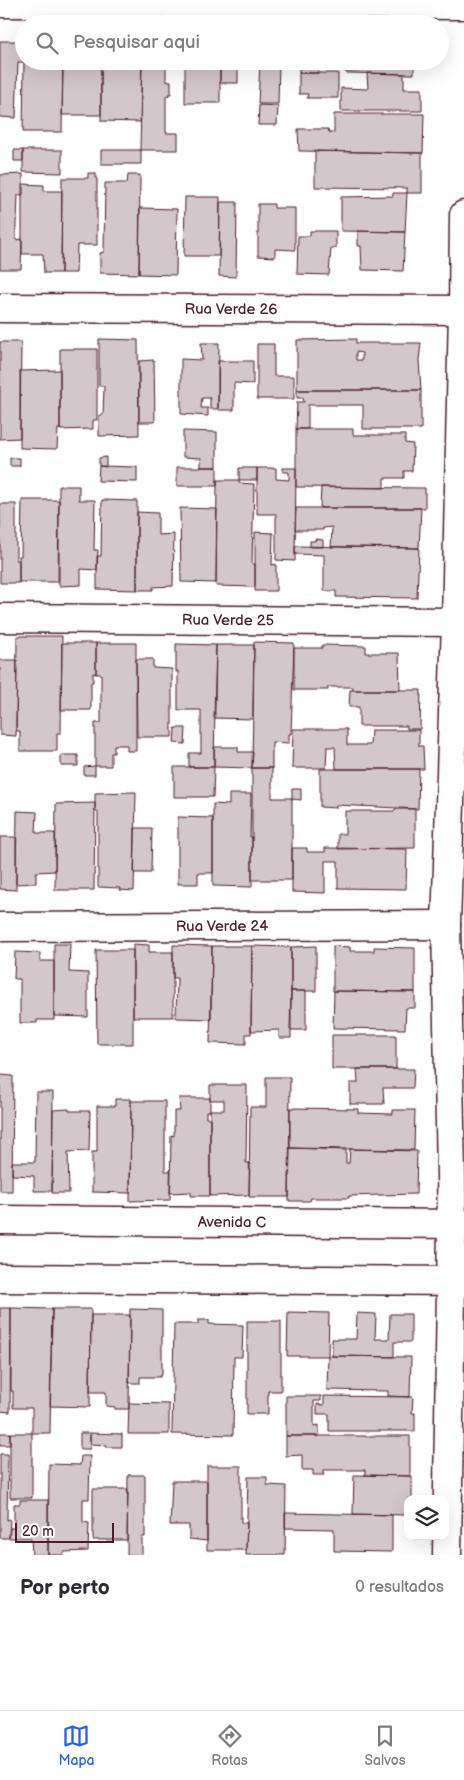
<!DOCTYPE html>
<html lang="pt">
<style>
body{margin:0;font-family:"Balsamiq Sans",sans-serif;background:#f2f2f3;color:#2b2b33}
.controls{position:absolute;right:15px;bottom:15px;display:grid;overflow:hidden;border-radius:10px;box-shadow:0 5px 20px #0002}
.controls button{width:45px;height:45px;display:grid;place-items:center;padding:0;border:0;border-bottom:1px solid #e1e1e2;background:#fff;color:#2b2b33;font:25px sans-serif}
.scale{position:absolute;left:15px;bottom:12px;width:99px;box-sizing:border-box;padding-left:5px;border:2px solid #4a1f2b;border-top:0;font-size:14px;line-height:18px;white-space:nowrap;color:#4a1f2b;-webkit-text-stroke:4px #fff;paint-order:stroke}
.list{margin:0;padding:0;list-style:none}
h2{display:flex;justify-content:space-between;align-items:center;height:65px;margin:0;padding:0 20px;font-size:21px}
h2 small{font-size:16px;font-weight:400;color:#7c7c81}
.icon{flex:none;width:28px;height:28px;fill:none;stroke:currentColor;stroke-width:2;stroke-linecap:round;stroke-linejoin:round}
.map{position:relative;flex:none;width:464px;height:1555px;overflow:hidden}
.search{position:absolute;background:#fff;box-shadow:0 5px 20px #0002;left:15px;right:15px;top:15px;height:55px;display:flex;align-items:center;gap:12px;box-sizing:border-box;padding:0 18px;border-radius:28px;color:#7c7c81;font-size:19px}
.sheet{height:155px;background:#fff}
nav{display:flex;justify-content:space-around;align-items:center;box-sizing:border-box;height:70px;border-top:1px solid #e1e1e2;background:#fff;font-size:14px;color:#7c7c81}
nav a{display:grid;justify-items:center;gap:2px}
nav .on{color:#2563eb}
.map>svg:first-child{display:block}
.building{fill:#d2c7cb;stroke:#4a1f2b;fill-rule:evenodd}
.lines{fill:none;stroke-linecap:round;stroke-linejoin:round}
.minor-casing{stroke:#4a1f2b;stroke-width:31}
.minor{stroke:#fff;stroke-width:28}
.labels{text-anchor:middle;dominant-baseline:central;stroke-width:4;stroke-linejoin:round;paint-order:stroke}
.street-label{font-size:15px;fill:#4a1f2b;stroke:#fff}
</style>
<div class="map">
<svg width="464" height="1555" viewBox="0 0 464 1555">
<rect width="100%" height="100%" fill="#fff"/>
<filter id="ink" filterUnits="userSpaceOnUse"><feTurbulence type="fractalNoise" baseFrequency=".02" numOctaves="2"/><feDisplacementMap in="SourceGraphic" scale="10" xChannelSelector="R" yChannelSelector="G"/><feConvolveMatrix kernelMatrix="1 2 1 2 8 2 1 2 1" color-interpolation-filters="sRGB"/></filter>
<g filter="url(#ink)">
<path class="building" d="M0,41H24V62H18L16,118L0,117Z
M24,59V61H63L62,132H23Z
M63,61H101V115H62Z
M101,61H142L140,122L101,121Z
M142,61H166V81H171V94H168L169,96H166V133H178V150H140Z
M185,61H220V103H185Z
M220,61H238V83H220Z
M260,61H279L278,104H258Z
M299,61H318V73H299Z
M347,61H414V74L346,73Z
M299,73H338V98H307L308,94H299Z
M367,73L404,74V89H422V111H341V88L368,89Z
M259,105L278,106L277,125H258Z
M334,114H424L423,153L299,151L298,129H328L329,132L334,133Z
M14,150H23V161H14Z
M23,150H62V173L23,172Z
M101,150H141V164H101Z
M315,151L422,153V193H407V188L315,187Z
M88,173H96V179H97V245H77L76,273H61L62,178H88Z
M23,174V195H18L17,220H16V240L22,239L21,269H0V175Z
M128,175H140L139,274L100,273V253L104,252L105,183H127Z
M22,184L44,185V191H62L61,273H44L43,254H22Z
M393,193H407L405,232L341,231V197L393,196Z
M185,197H220L219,256H184Z
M220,202H237L236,277L219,276Z
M258,204H274V208H295V250L275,249V257L258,256Z
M140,208L177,209L176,275L139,274Z
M310,231H336V248H331L329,275L297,274L298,236H310Z
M358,231L405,232L403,271L362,270L361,246H358Z
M99,339L138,340L139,435L99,436V415H103L104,386H99Z
M356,339V343H421L419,360L421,390H297V340ZM356,352L362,353V360H356Z
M0,342H21L20,438L0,439Z
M201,343H219L218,409H210V398H202L201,408H208V416L181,414V359L202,360Z
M257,344H274V376H294V399H257Z
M60,349H97V420H93V429L60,430Z
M154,360L155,422H139V361Z
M218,361H253V384L234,383V410H219L218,409Z
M60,370V429H58L57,449L20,448V371Z
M297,390H421V429H363V405H308V429H296L297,402H304L303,398H297Z
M296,429H353V435H405V443L413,444L412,471H404V478H384V488L296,487Z
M183,431L217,432V467H201V458L183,457Z
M106,457V467L99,466V458Z
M10,458H20V466H10Z
M99,466L137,467V482L98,481Z
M177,467H217V486H177Z
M239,468H257V480H239Z
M257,468H276V479L289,480V472H283V468H296L295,561L276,560V514H257Z
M217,480H239V483L254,484L252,564H255V587L216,586Z
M59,486H79V500H95L94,550H98L97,570L81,569V585L59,586Z
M321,487L425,488V508H320Z
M22,500H59L58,582H19V556H21Z
M102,500L137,501V590L97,589V556H101Z
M0,504H16V560H19V583H0Z
M180,508L217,509L216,583L181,582Z
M296,508H421L419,548L331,547L332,527L323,528V530H295Z
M137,512L158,513V535L174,534L173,586L153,587V590H137Z
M255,532L273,533L272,565L276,564V591H255Z
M315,539L323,540V547H310V541H315Z
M295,546L419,548L417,598L336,597V591H324V555L295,554Z
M17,636H62L61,733H57V751H20V731H16Z
M254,642L294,643L291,734H289V743L272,742V768H252Z
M62,643H96V674L93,673V682H91V710H61Z
M96,643H136V751H127V745H114V753H111V766H95V723H101V674H96Z
M176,644L216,645L214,767H189V753H201V710H178V671L176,672Z
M216,645H254L253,719L214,718Z
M322,645L366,646V653H399L400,690H353V687H328V690H294V648H322Z
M136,659H153V668L172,669V737H137Z
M0,660H17L16,736L0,735Z
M350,690H421L420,729H407V726H359V707H349Z
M175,728H186L185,744L174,743Z
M293,729H347V745H370L371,730H419V746H423L424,769H336L335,747H327L326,768H292Z
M214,747H238V752H253L252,768L214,767Z
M61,755H78V766H61Z
M95,766V775H84V767Z
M174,767H214L213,797H174Z
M252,768H272V798H292V880H252Z
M320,769H419L418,809L336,805V808L320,807Z
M292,789H301V800L292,799Z
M136,792L134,891L119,890L120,888L98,887V811H95V793Z
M229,794H251L250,837H252V887L213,886V804L229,805Z
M95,803L94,890H55L56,804Z
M395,809H415V848L338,849V834H345V811H395Z
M17,811L37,812L36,833H55V871L36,872V883L16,884Z
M178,817L213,818V873H198V884H178Z
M135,828H152L151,873H134Z
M0,837H16V890L0,889Z
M292,848H307V852H325V848L407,849L406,889L338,888V861H325V893L292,892Z
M54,944H70L69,972L88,973V1017L54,1016Z
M133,944L149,945V952H173V1017H133Z
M173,945L212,946L211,1019L176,1018L177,978H173Z
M212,946H252L251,1034H246V1044L210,1043Z
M252,946L291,947V1038H279V1030L251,1031Z
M316,946V991H291V947Z
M333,946L350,947V951H374V947L415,948V992L333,991Z
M96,950H133V1044H97Z
M15,952L40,953V961H54V1020H37V1023H20V979H14Z
M291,991H306V1030H290Z
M334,991L415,992V1008H406L405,1029L333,1028Z
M332,1035H396V1069H332Z
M357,1069H414L413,1088H383L384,1104H350V1083H358Z
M0,1075L13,1076L12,1191H0Z
M266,1077H290L289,1197H249L250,1107H266Z
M210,1085H247L246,1163H250L249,1195L210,1196V1110H224V1100H210Z
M36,1092H53L52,1191H34V1176L12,1175V1162H35Z
M179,1098H210V1111H206V1118H210V1196H191V1192L170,1193L171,1135L174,1136V1111H180Z
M115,1099H131L130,1193L92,1192V1152H97V1106H115Z
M131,1101H165V1171H171L170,1200L130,1201Z
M290,1108L358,1109V1113L393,1114V1110H415L414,1150L290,1148Z
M69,1109V1111H90L89,1151L68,1152L69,1193H52L53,1110Z
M290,1148L346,1150V1163H349L350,1149L417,1151L416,1194L349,1196V1198H311L310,1201H289Z
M0,1308H11L10,1412L0,1411Z
M11,1308L52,1309L50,1433H32V1408H13V1391H11Z
M52,1309H91L90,1407L50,1406Z
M130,1309L162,1310V1375L160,1376V1377H140V1383H129Z
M288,1312L329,1313L328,1356H287Z
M357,1313L376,1314L375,1339H389L390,1314H411V1342H394V1357L332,1356V1339H356Z
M91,1315H130L129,1409H115V1407L106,1406V1392H90Z
M198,1320H209V1324L243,1325L242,1357H234L233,1435L172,1434L174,1324H198Z
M247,1321H281V1391H268V1414H247Z
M328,1356L411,1357L410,1397L388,1396V1391L327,1390Z
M286,1396H321V1401H314V1426L319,1425V1436H286Z
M324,1396L413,1397L412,1413H415V1431H329V1414H317V1404L324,1405Z
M129,1403L169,1404V1434H128Z
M0,1433H10V1445H0Z
M10,1433H32V1498H10Z
M80,1433H90V1449H80Z
M90,1433L122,1434V1447H106L107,1445L90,1444Z
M286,1436H410V1476L365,1475V1470H324V1475H313V1470H302V1455L286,1456Z
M0,1454H8L7,1520L10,1519L9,1538H0Z
M81,1456H90L89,1499H83V1522L89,1523L88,1551L64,1552L63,1555H48L49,1464L80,1465Z
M207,1466H241V1523H247L246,1550H207Z
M128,1475H145V1537H142V1555H127Z
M354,1475L412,1476V1499H408V1515L353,1514Z
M248,1477H267V1485L286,1486L285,1555H246Z
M172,1481H207V1541L189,1539V1525H170Z
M93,1489H128L127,1540H93Z
M20,1500H48V1555H32L31,1538H9L10,1528H14V1504H20Z
M285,1513L392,1515V1552L334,1551V1529L285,1528Z"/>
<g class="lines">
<g class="minor-casing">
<g id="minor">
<path d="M0,3L464,5"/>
<path id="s1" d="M0,308L463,310"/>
<path id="s2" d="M0,618L456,622"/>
<path id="s3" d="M0,927L446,925"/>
<path id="s4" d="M0,1220L464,1224"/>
<path d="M0,1278L464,1281"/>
<path d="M447,1555L452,1223L446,925L456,622L463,310L464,215"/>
</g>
</g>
<use href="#minor" class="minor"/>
</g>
</g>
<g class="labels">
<g class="street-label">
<text stroke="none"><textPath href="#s1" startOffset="231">Rua Verde 26</textPath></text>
<text stroke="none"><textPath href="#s2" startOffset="228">Rua Verde 25</textPath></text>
<text stroke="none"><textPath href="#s3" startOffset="222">Rua Verde 24</textPath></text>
<text stroke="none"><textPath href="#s4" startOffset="232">Avenida C</textPath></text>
</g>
</g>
</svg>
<div class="controls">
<button><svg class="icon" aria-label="layers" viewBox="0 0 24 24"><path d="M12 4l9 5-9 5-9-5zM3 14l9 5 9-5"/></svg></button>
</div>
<div class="scale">20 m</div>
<div class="search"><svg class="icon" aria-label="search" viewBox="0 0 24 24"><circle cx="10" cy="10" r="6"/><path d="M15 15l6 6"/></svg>Pesquisar aqui</div>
</div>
<section class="sheet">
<h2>Por perto<small>0 resultados</small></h2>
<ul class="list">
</ul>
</section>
<nav>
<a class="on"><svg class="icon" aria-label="map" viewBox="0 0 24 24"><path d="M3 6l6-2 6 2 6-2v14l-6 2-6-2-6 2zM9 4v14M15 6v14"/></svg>Mapa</a>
<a><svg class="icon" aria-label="directions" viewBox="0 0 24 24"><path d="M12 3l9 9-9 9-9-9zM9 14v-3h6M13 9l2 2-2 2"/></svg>Rotas</a>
<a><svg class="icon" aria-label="saved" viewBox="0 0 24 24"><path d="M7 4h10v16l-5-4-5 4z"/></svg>Salvos</a>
</nav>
